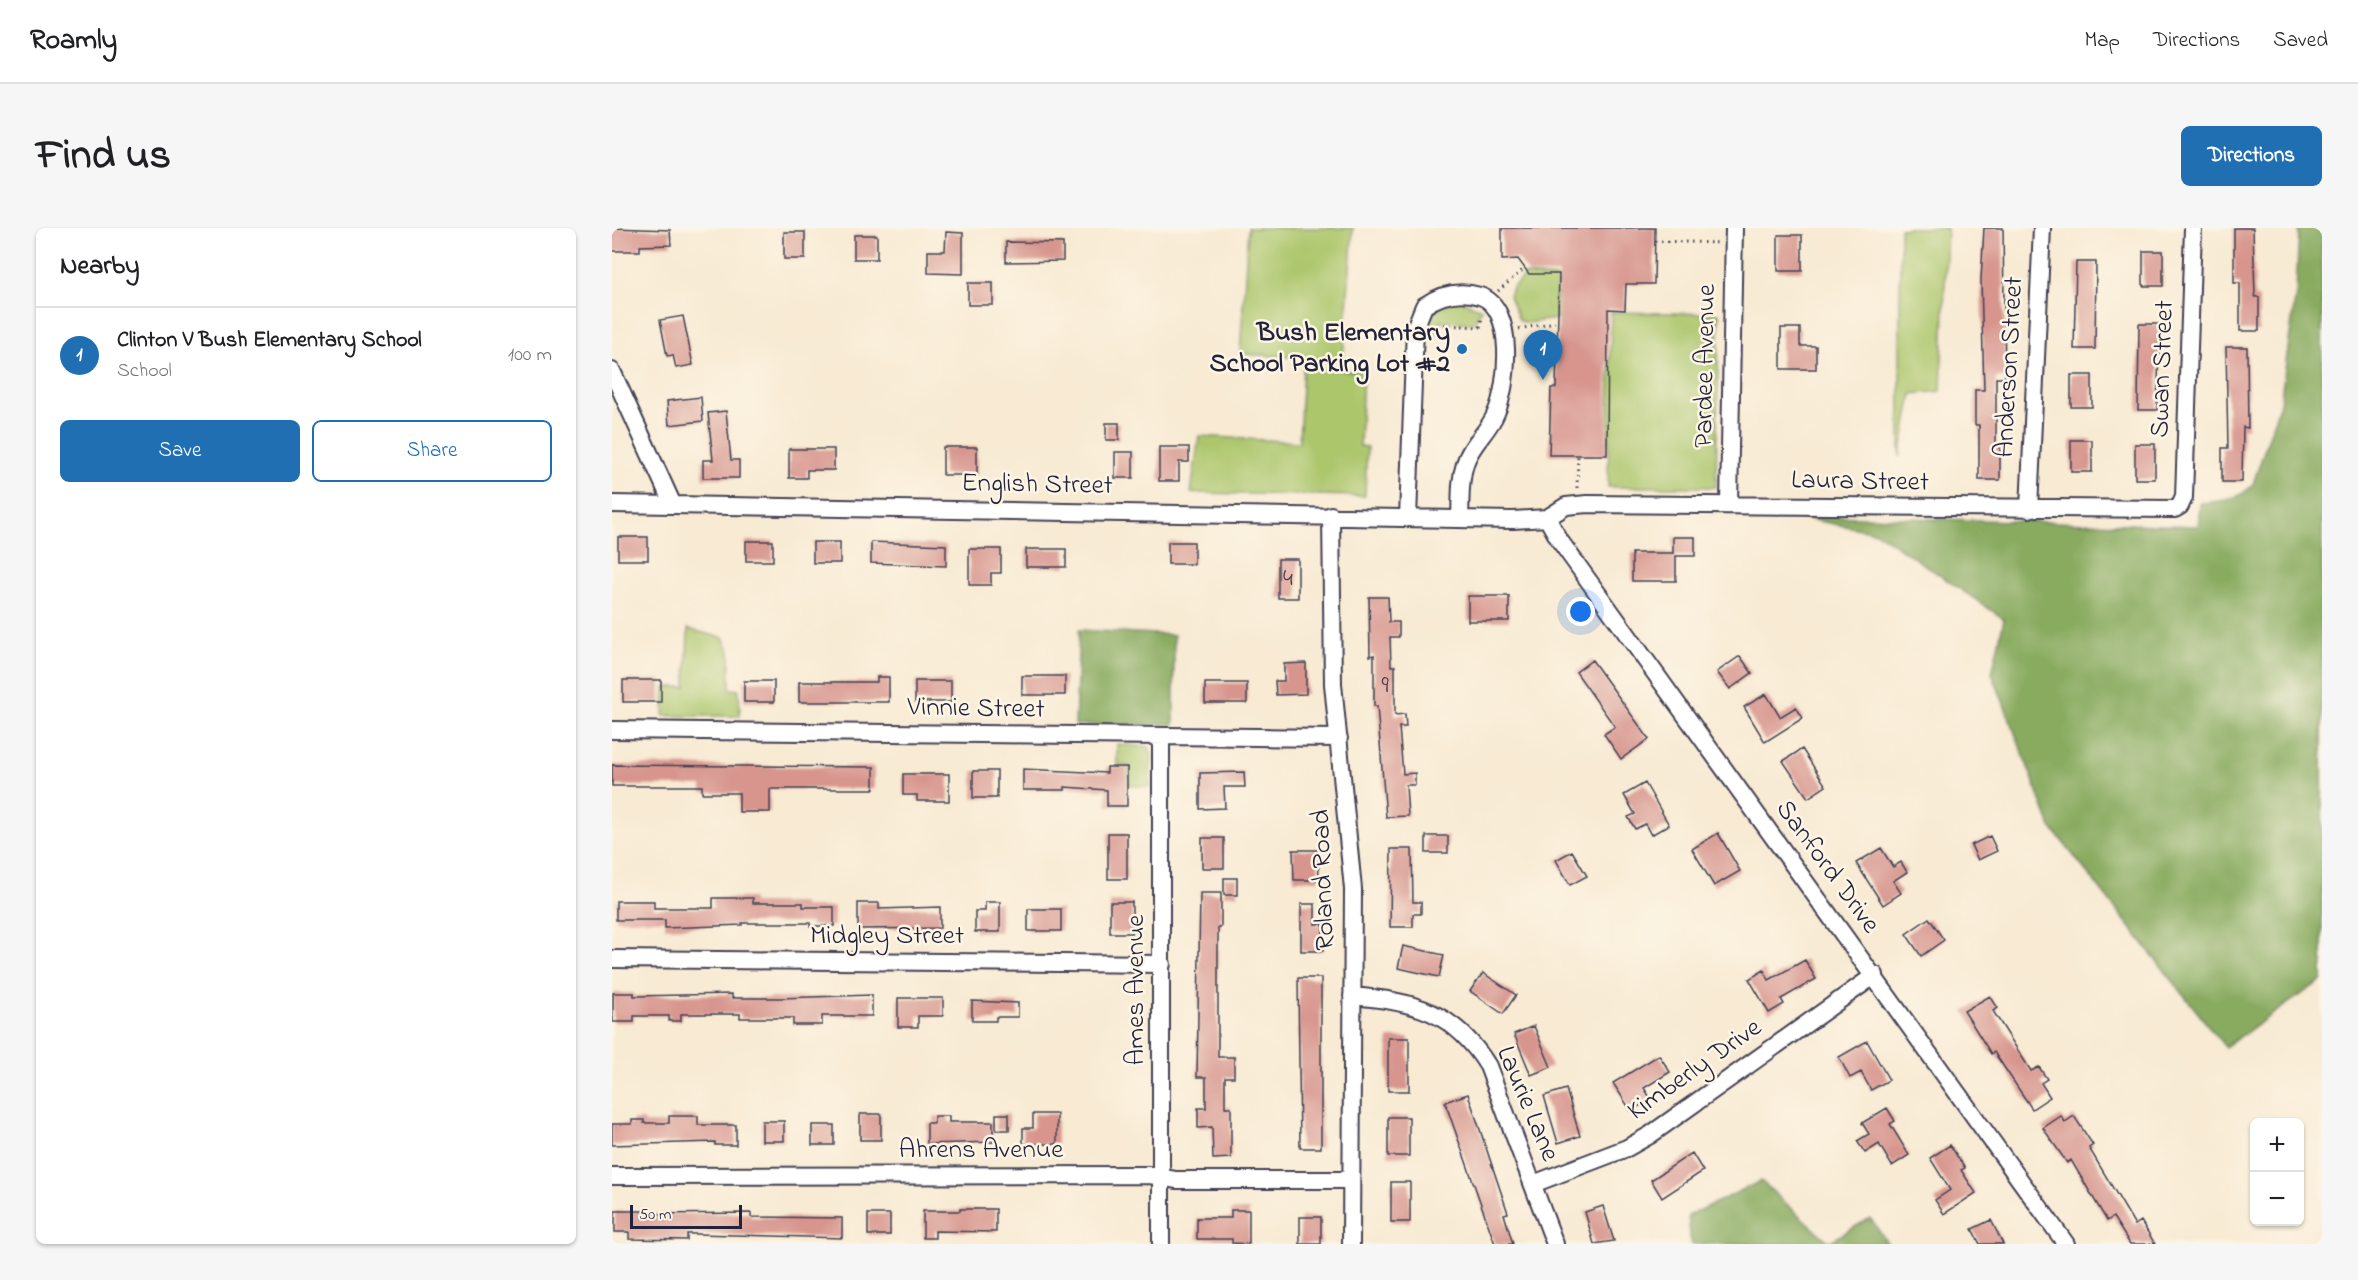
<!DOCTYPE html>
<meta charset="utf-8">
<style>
body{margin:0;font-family:"Indie Flower",sans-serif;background:#f6f6f6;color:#202124}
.controls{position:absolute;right:18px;bottom:18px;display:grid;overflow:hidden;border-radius:9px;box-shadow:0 2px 4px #0004}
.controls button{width:54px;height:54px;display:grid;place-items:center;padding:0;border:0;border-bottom:2px solid #e0e0e0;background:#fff;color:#202124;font:30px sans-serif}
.scale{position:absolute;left:18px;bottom:15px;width:112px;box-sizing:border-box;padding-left:6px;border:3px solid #22223b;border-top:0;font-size:16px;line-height:21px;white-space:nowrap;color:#22223b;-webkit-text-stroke:4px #fcf5e5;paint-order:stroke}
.you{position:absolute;left:969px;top:384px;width:21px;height:21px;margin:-15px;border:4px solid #fff;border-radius:50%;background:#1a73e8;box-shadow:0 0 0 9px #1a73e833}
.badge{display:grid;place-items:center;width:39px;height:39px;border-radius:50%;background:#1f6fb2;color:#fff;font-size:20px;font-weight:700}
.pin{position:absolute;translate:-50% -50px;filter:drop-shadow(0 2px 3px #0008)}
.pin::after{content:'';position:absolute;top:32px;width:21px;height:18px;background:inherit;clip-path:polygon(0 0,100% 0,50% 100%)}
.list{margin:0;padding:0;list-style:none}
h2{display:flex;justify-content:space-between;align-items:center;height:78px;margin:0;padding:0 24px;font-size:26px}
h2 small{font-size:20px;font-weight:400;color:#757577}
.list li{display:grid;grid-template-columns:39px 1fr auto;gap:18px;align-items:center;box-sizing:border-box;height:96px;padding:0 24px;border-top:2px solid #e0e0e0}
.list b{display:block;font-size:22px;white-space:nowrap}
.list p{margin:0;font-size:20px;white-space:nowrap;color:#757577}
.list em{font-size:20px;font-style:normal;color:#757577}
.actions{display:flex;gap:12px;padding:18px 24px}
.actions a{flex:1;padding:14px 0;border:2px solid #1f6fb2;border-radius:9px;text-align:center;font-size:21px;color:#1f6fb2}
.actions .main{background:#1f6fb2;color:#fff}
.map{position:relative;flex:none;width:1710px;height:1016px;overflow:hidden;border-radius:9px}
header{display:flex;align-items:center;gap:36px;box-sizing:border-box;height:84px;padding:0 30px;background:#fff;border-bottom:2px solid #e0e0e0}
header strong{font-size:28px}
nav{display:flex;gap:33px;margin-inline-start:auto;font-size:21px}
.intro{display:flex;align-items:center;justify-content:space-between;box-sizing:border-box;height:144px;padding:0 36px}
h1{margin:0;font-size:42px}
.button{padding:15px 27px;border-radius:9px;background:#1f6fb2;color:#fff;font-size:21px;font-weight:700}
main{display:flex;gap:36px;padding:0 36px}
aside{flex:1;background:#fff;border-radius:9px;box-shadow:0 2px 4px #0004}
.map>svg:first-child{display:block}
.green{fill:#acc66c;stroke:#677454;stroke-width:1.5}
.forest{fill:#89ab60;stroke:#56664e;stroke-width:1.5}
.building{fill:#d7958e}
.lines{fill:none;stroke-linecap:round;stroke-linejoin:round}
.street-casing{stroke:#424052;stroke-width:20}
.path{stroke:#424052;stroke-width:3;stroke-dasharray:1.5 4.5;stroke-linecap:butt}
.street{stroke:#fff;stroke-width:16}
.poi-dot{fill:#1f6fb2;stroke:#fcf5e5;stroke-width:2}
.labels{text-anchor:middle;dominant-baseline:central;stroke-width:5;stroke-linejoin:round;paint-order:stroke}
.number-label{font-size:24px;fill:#4f3f50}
.poi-label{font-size:27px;font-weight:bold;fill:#22223b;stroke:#fcf5e5;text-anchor:end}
.street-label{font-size:27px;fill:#22223b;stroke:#fcf5e5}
</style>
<header>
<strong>Roamly</strong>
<nav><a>Map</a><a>Directions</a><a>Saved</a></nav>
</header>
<div class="intro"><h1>Find us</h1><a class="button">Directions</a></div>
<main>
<aside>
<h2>Nearby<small></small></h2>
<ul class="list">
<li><span class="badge">1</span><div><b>Clinton V Bush Elementary School</b><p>School</p></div><em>100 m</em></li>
</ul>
<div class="actions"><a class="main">Save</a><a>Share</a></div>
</aside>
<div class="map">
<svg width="1710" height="1016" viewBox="0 0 1710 1016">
<rect width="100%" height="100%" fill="#fcf5e5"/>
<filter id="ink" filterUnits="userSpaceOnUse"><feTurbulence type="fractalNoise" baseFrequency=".0167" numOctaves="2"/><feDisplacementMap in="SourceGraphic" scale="12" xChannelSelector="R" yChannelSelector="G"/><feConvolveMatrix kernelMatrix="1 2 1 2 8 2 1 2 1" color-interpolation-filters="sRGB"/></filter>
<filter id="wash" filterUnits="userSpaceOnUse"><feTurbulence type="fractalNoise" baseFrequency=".008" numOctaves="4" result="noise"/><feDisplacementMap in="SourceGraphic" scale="24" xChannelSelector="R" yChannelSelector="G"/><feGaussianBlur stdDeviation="1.35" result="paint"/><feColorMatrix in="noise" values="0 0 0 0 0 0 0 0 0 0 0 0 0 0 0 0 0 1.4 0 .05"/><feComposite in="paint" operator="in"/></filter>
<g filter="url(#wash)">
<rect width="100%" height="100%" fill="#f8ead3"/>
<path class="green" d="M636,0H741L731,132L628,126Z
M1288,0H1335L1329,163L1300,166L1288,229Z
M913,47L945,50L944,91L914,95L907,92L897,68L900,60Z
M847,72L870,81L861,95L829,93L824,108L812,107C811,86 829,76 847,72Z
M999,84L1107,86L1104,259H996Z
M691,139L751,144L748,218L755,219L753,268L579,265L587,208L687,214Z
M76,401L111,410L118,424V461L127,462L128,488H52L53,459H74Z
M505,516L537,519L540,528L538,559L517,557V538L505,536Z"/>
<path class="forest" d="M1687,0H1710V752L1613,819L1439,599L1380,445L1392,391L1264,304L1175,287L1586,298L1588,275C1609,273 1627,273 1641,256L1668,175L1684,65Z
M467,402L562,407V496L463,497Z
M1149,953L1217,1014L1258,990L1276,1016H1079L1076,988Z"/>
<g id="blocks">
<path class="building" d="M0,0L58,2L59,17L28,18V23H0Z
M890,0H1043L1042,56H1014L1013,82L996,81L995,227H937L939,160H944L947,46H917L906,31L890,32Z
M1372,0H1391L1393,150H1384V217H1388V252H1367V197H1363V162H1372L1369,52Z
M1622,0H1641L1643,69H1647V103H1628V55H1622Z
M172,4H193V31H172Z
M334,4L351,5V46L316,45V23H333Z
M242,7H265V31H242Z
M1166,7H1190V43H1166Z
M394,14L451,15V33L394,34Z
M1531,23H1551V58H1531Z
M1464,34H1484L1483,121H1462Z
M356,55H381V77H356Z
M71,88L81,137L64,140L61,127L55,128L48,92Z
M1527,96H1548L1545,182H1526Z
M1169,100H1188V118H1204V141H1169Z
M1614,119H1635L1636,200L1631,199L1630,254H1610V220H1616Z
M1459,147H1480V179H1459Z
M89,169L91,193L57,197L55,173Z
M114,183L119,232H127V250H91V232H101L96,185Z
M494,195H507V212H494Z
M1459,212H1480V244H1459Z
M1523,216H1543V251H1523Z
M331,219H365V247H331Z
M547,219H577V234H567V253H547Z
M177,221H222V242H195V250H177Z
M503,224H521V250H503Z
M6,309H36V332H6Z
M1061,309H1083V328H1064V353H1020V325H1061Z
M134,313H161V333H134Z
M201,314H228V335H201Z
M259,314L334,317V338L259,335Z
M556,314H582V336H556Z
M357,321H389V345H379V357H357Z
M414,321H454V339H414Z
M666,331H686V370H666Z
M856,368H897V393H856Z
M757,369H776L777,394H787V409H778L779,438H783V487L793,486L794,499H787L791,546L803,545V557H794L796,588L774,589L765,478H762V427L758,428Z
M1128,428L1140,445L1118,461L1105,444Z
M980,432L1037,511L1009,531L992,506L1003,499L964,444Z
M694,435V466L664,467L663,453H672V436Z
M410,448H453V467H410Z
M265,449H277V474H187V454H265Z
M11,452H49V474H11Z
M132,453H162V474H132Z
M303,453H339V474H303Z
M593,455H635V475H593Z
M1154,466L1168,489L1184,479L1191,490L1153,514L1132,479Z
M1190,521L1214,558L1196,570L1171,533Z
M0,537L262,539V561H158V584H127V565H90V558H0Z
M495,539H515V578H495V562L453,559V562H411V541L495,545Z
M361,543H385V570H361Z
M632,544L633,559H612L613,580L588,581V545Z
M291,546H337V573H305V567H291Z
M1033,555L1057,597L1039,607L1033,596L1023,601L1016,589L1023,586L1012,567Z
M496,605H515V651H496Z
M1106,605L1128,643L1102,658L1080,621Z
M814,608H836V625H814Z
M1378,608L1385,623L1366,632L1359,617Z
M590,610H612V640H590Z
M1269,620L1281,639L1289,634L1295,644L1281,653L1289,665L1271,677L1244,635Z
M779,621H800L801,674H809V686H801V699H778Z
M681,622H706L707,652H682Z
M960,623L975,648L958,657L944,632Z
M612,650H625V667H612Z
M588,665H609V699H606V829H622V849H613V879H619V930L601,931L600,899L586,900V880H594V849H585Z
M101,670H141V675H191V679H222V698H198V695H130V697L53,700V692H4V673H42V680H101Z
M373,674H388V704H363V683H373Z
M498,674H520V705H498Z
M246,675H267V681L328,679V700L246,701Z
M689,676H703V696H711V723H689Z
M416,681H449V703H416Z
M1317,690L1332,712L1309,728L1294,706Z
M791,718L832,727L827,749L786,740Z
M1193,732L1204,751L1169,771L1172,776L1157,785L1137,751L1152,742L1157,752Z
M871,745L904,767L891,786L858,763Z
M686,750H709V920H688Z
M1,765H22V768L120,766V770H168L260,767V788H210V797H181V790H128V786H69V793H57V788H22V794H1Z
M1378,768L1386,780L1381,783L1419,843L1427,839L1435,851L1429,855L1438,869L1420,881L1382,824L1379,826L1352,783Z
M286,770H331V788H306V799H286Z
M360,773L406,775V789H384V793H360Z
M922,798L939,839L919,847L902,806Z
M776,810H797V863H776Z
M1255,813L1277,852L1259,862L1249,844L1238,850L1227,829Z
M1047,827L1058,844L1032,860L1039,871L1019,883L1001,855Z
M954,861L968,908L946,915L932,868Z
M856,866L896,985L892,986L901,1016H883L833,874Z
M1275,880L1283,893L1278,896L1297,927L1280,938L1267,916L1253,925L1245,913L1257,906L1250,895Z
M248,886H269V912H248Z
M384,886H397V902H384Z
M421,886H445V916H411V900H421Z
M57,888H86V897H124V917H103V914L0,917V896H20V892H32V895H57Z
M322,888H337V894H381V914L315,916V895H322Z
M1449,888L1453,894L1462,888L1481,917L1477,920L1523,997L1529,993L1543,1016H1518L1501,989L1495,993L1459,932L1455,935L1431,900Z
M776,889H797V928H776Z
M150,893H172V913H150Z
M200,897H222V917H200Z
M1338,917L1353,940L1349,942L1364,965L1332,986L1323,972L1338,962L1318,930Z
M1080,925L1091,943L1050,970L1039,952Z
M779,954H798V994H779Z
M991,978L1002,1013L982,1016L973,984Z
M348,981H384V1004L323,1003V1010H311V983H348Z
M619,982H637V1016L620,1015V1011H585V990H619Z
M3,983H38V986L139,985V989L230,990V1010L85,1006H75V1012L17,1011V1004H3Z
M256,986H278V1007H256Z
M688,989H709V1016H688Z
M1379,992L1391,1016H1368L1360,1001Z"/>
</g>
</g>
<g filter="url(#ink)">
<use href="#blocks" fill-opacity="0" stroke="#424052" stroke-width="1.5"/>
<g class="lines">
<g class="street-casing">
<path id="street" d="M0,143L61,277L901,292L935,290
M0,276L61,277
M1117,277L1122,0
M1417,281L1430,0
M719,287L721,456L741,661L739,1016
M796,290L803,100L812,78C829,66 847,62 868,68C904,79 896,158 884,185C877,203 858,217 853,236C847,254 849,273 848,291
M935,290L954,278L975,276L1563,281L1568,278L1572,269L1581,0
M935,290L948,313L1454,1016
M0,502L727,510
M0,731L550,736
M740,768C802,773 842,783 876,838L943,1016
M0,948L537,947L564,952H739
M921,956L1015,920L1038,907L1263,747
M549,1016V509"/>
</g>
<path class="path" d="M1043,13L1109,15
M886,63L912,41
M832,97L868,99L870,89
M907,101L943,94
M965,260L966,227"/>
<use href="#street" class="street"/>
</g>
</g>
<circle class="poi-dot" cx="850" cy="121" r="6"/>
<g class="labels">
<g class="number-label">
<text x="676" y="351">4</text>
<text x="773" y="458">9</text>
</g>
<g class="poi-label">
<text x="838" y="105">Bush Elementary<tspan x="838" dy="31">School Parking Lot #2</tspan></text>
</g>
<g class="street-label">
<text transform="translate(1094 138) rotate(-89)">Pardee Avenue</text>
<text transform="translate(1398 139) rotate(-87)">Anderson Street</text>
<text transform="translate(1551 141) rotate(-88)">Swan Street</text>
<text transform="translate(1248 254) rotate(1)">Laura Street</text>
<text transform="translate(425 257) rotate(1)">English Street</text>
<text transform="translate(364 481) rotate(1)">Vinnie Street</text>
<text transform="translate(1215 639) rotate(54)">Sanford Drive</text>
<text transform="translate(712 652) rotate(-92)">Roland Road</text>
<text x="275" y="708">Midgley Street</text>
<text transform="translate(524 762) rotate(-90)">Ames Avenue</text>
<text transform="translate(1083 842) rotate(-35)">Kimberly Drive</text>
<text transform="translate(915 876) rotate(67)">Laurie Lane</text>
<text x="369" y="922">Ahrens Avenue</text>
</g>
</g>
</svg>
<div class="controls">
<button>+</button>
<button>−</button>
</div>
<div class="scale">50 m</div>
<div class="you"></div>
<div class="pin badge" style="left:931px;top:152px">1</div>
</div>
</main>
